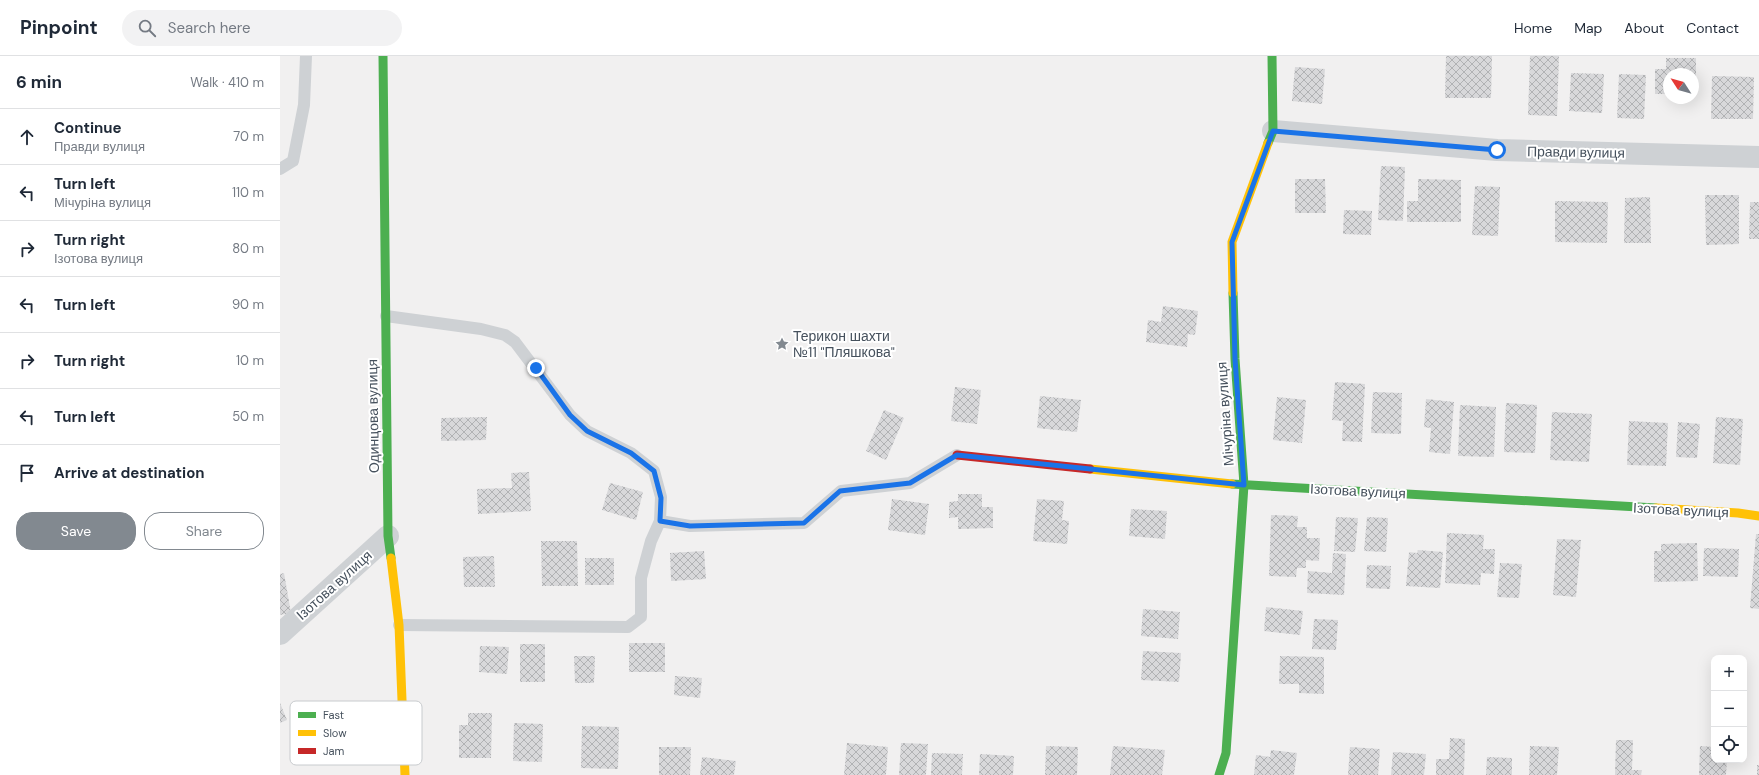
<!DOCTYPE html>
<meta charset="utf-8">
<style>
body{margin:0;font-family:"DM Sans",sans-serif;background:#f2f2f3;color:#1f2937}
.controls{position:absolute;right:12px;bottom:12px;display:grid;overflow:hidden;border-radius:8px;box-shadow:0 4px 16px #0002}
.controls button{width:36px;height:36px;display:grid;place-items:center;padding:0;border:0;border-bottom:1px solid #e0e1e3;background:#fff;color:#1f2937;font:20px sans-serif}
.compass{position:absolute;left:1383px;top:12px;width:36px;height:36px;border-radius:50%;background:#fff;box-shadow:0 4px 16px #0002;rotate:306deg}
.stop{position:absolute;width:12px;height:12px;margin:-9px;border:3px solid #1a73e8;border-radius:50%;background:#fff}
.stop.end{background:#1a73e8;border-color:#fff;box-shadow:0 1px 4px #0008}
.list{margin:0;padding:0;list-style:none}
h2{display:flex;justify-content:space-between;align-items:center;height:52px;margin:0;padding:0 16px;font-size:17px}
h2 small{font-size:13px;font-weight:400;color:#747a83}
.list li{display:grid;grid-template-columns:26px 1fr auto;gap:12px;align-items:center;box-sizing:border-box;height:56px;padding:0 16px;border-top:1px solid #e0e1e3}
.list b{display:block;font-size:15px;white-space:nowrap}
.list p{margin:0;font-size:13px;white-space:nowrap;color:#747a83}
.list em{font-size:13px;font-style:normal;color:#747a83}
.actions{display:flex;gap:8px;padding:12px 16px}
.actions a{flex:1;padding:9px 0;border:1px solid #828990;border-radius:16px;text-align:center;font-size:14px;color:#828990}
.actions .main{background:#828990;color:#fff}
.icon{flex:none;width:22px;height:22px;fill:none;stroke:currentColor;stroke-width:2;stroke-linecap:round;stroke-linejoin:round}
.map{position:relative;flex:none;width:1479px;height:719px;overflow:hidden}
header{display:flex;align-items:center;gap:24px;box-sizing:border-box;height:56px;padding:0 20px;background:#fff;border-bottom:1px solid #e0e1e3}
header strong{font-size:19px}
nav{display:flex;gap:22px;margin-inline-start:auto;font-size:14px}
.search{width:280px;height:36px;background:#f2f2f3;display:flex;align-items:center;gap:10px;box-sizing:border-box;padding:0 14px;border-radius:22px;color:#747a83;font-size:15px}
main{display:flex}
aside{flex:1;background:#fff}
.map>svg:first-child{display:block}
.building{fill:url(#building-cross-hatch)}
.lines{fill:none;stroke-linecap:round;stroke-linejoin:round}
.lane{stroke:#ced1d4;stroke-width:12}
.street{stroke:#ced1d4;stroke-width:22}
.fast{stroke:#4caf50;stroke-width:9}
.slow{stroke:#ffc107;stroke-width:9}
.jam{stroke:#c62828;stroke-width:9}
.route{stroke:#1a73e8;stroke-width:5}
.labels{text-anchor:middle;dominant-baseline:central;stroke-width:4;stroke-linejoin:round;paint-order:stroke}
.street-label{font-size:14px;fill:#46515d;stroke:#fff}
.poi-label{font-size:14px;fill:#46515d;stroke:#fff;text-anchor:start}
.key{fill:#fff;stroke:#c8cbce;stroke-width:1}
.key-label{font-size:11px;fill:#46515d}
</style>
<header>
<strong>Pinpoint</strong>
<div class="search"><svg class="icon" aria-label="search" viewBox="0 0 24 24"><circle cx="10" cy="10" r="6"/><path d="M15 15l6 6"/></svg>Search here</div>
<nav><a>Home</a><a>Map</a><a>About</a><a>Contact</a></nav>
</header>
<main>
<aside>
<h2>6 min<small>Walk · 410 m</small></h2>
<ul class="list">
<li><svg class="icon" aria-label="ahead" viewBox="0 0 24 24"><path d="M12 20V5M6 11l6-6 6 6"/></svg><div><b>Continue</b><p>Правди вулиця</p></div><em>70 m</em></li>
<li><svg class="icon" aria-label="left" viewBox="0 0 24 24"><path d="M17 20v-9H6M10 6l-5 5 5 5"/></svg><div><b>Turn left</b><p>Мічуріна вулиця</p></div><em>110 m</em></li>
<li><svg class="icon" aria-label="right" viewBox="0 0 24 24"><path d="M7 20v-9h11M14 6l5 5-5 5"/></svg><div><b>Turn right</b><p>Ізотова вулиця</p></div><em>80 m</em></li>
<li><svg class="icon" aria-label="left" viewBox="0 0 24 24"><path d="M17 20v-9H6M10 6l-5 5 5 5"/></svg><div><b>Turn left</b></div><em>90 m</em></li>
<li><svg class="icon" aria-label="right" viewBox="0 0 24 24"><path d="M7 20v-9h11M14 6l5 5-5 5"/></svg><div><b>Turn right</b></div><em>10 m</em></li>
<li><svg class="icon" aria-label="left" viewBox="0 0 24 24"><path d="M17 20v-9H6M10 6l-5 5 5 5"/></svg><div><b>Turn left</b></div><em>50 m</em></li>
<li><svg class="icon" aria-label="arrive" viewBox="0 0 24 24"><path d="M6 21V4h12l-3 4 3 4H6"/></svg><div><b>Arrive at destination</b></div></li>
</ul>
<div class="actions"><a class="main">Save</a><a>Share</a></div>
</aside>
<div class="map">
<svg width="1479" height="719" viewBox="0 0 1479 719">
<defs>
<pattern id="building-cross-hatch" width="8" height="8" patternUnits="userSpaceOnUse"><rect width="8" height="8" fill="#d8d8da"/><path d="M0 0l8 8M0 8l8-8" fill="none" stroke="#b1b2b4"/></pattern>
</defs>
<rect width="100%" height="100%" fill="#f1f0f0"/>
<path class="building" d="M1166,0H1212L1211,42H1165Z
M1250,0H1279L1277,60L1248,59Z
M1386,2H1416V38H1413V18H1389V38H1375V13H1386Z
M1015,11L1045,13L1042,48L1012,45Z
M1291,17L1324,18L1322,57L1289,55Z
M1339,18L1366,19L1364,63L1337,62Z
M1432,20L1474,21L1473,63H1431Z
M1101,110L1125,111L1123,165L1098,164Z
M1015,123H1045L1046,157H1015Z
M1138,123L1181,124V166H1127V145H1138Z
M1195,130L1220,131L1218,180L1192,179Z
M1425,139H1459V188L1426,189Z
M1370,141L1371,187H1344L1345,142Z
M1275,145L1328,146L1327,187L1275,186Z
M1470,146H1479V183H1469Z
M1064,154L1092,155L1091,179L1063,178Z
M883,250L918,255L915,279L908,278L907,291L866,286L868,264L881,266Z
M1055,326L1085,328L1082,386L1062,385L1063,365L1052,364Z
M675,331L701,334L697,368L671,365Z
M1093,336L1122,337L1121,378L1091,377Z
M760,340L801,344L797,376L757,372Z
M997,341L1026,344L1022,387L993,384Z
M1146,343L1174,346L1170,398L1149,396L1151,372L1144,371Z
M1226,347L1257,349L1255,397L1224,396Z
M1180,349L1216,351L1214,401L1178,400Z
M604,354L624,362L606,404L586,395Z
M1272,356L1312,358L1309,406L1270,404Z
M207,361L206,384L161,385V362Z
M1436,361L1463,363L1460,409L1433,407Z
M1349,365L1388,367L1386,410L1347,409Z
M1398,366L1420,368L1417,402L1396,401Z
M249,416L251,455L198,458L197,433L232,432L231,417Z
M330,427L363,436L356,464L322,454Z
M678,438H702V451H713V472L678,473V461L669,462V446L678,445Z
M612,443L649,448L645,479L608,474Z
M757,443L784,445L782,464L789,465L787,488L753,485Z
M851,453L887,455L885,483L849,480Z
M991,459L1018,460L1017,471H1027V482H1040L1039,505L1026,504V512H1017L1016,521L989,520Z
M1056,461L1078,462L1075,496L1054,495Z
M1087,461L1108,462L1106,496L1084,495Z
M1167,477L1204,479L1203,493H1215L1214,518L1201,517L1200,529L1165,527Z
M1476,478H1479V553L1470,552Z
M1277,483L1301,484L1296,541L1273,539Z
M261,485H297L298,530H262Z
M1417,487L1418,525L1374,526V495H1381V488Z
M1424,492L1459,493L1458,521L1423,520Z
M1138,494L1163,496L1160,532L1126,530L1129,496L1137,497Z
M424,495L426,523L391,525L390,497Z
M1053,497L1066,498L1064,539L1027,537L1028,515L1052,517Z
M214,500L215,531H184L183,501Z
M305,502H334V529H305Z
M1220,507L1242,508L1239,542L1217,541Z
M1087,509L1111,510L1110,533L1086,532Z
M4,517L11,557L0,559V518Z
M986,551L1023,555L1020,579L984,575Z
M863,553L900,556L898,583L861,580Z
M1034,563L1058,564L1056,594L1032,593Z
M349,587H385V616H349Z
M240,588H265V626H240Z
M200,590L229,591L227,618L199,616Z
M863,595L901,597L899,626L861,624Z
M294,600H315L314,627H295Z
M1000,600L1044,601V638L1019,637V628H999Z
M395,620L422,622L420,642L394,639Z
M0,647L7,664L0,667Z
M188,657H212L211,702H179V669H188Z
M234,667L263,668L262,706L233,705Z
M302,670L339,671L338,713L301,712Z
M1170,682L1185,683L1184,719H1156V703H1169Z
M1336,684H1353L1352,714H1362L1361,719H1335Z
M567,687L608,691L606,719H564Z
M621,687L648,688L646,719H619Z
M766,690L798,691L797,719H765Z
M833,690L885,694L882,719H830Z
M1250,690L1279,691L1277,719H1249Z
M1420,690L1434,691V704H1447L1446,719H1419Z
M379,691H411L410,719H379Z
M1070,691L1100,693L1098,719H1068Z
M991,694L1017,697L1014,719H974L976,699L990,701Z
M1113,696L1146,698L1144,719H1111Z
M652,697L683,698L682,719H651Z
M700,698L734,700L733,719H699Z
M422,701L456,705L454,719H420Z
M1207,701L1232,702V719H1206Z
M1477,709H1479V719H1477Z"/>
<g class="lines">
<path class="lane" d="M0,113L13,105L24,49L26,0
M106,260L201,273L225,279L235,286L290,359L307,375L351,397L374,415L381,441L380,465
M119,569L348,571L361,561V522L371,485L380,465L410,470L524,467L561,435L630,427L677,399"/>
<path class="street" d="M993,75L1217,94L1479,101
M0,578L108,480"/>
<path class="fast" d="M103,0L108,480L111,502
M988,87L993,75L992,0
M952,428L1376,452
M939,719L946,697L964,429L955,303L953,237"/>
<path class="slow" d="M953,237L952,186L988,87
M810,413L952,428
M1376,452L1458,457L1479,460
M111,502L119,569L125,719"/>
<path class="jam" d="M677,399L810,413"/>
</g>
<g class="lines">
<path class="route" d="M256,312L290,359L307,375L351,397L374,415L381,442L380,465L410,470L524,467L560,435L630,427L677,399L964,429L955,303L952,186L993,75L1217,94"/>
</g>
<defs>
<g id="sight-bare" transform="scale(1.08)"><path d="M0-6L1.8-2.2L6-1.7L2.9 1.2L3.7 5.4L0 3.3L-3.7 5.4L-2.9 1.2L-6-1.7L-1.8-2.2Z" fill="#828990" stroke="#fff" stroke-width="2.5" paint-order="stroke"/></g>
</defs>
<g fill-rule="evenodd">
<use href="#sight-bare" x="502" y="288"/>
</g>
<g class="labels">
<g class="street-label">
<text transform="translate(1296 96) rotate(1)">Правди вулиця</text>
<text transform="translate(945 358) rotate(-94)">Мічуріна вулиця</text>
<text transform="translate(93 360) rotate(-91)">Одинцова вулиця</text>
<text transform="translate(1078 435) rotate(3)">Ізотова вулиця</text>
<text transform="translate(1401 454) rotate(3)">Ізотова вулиця</text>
<text transform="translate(54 529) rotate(-42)">Ізотова вулиця</text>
</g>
<g class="poi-label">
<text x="513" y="280">Терикон шахти<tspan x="513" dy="16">№11 "Пляшкова"</tspan></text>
</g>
</g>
<rect x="10" y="645" width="132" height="64" rx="6" class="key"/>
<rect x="18" y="656" width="18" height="6" fill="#4caf50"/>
<rect x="18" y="674" width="18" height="6" fill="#ffc107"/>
<rect x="18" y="692" width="18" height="6" fill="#c62828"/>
<g class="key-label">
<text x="43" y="663">Fast</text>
<text x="43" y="681">Slow</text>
<text x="43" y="699">Jam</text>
</g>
</svg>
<div class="controls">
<button>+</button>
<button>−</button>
<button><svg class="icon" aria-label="locate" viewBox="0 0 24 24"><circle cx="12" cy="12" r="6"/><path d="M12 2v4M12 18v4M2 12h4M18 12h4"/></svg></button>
</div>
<svg class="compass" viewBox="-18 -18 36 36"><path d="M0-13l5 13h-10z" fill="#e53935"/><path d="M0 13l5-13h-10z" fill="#747a83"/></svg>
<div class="stop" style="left:1217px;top:94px"></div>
<div class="stop end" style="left:256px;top:312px"></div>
</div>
</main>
